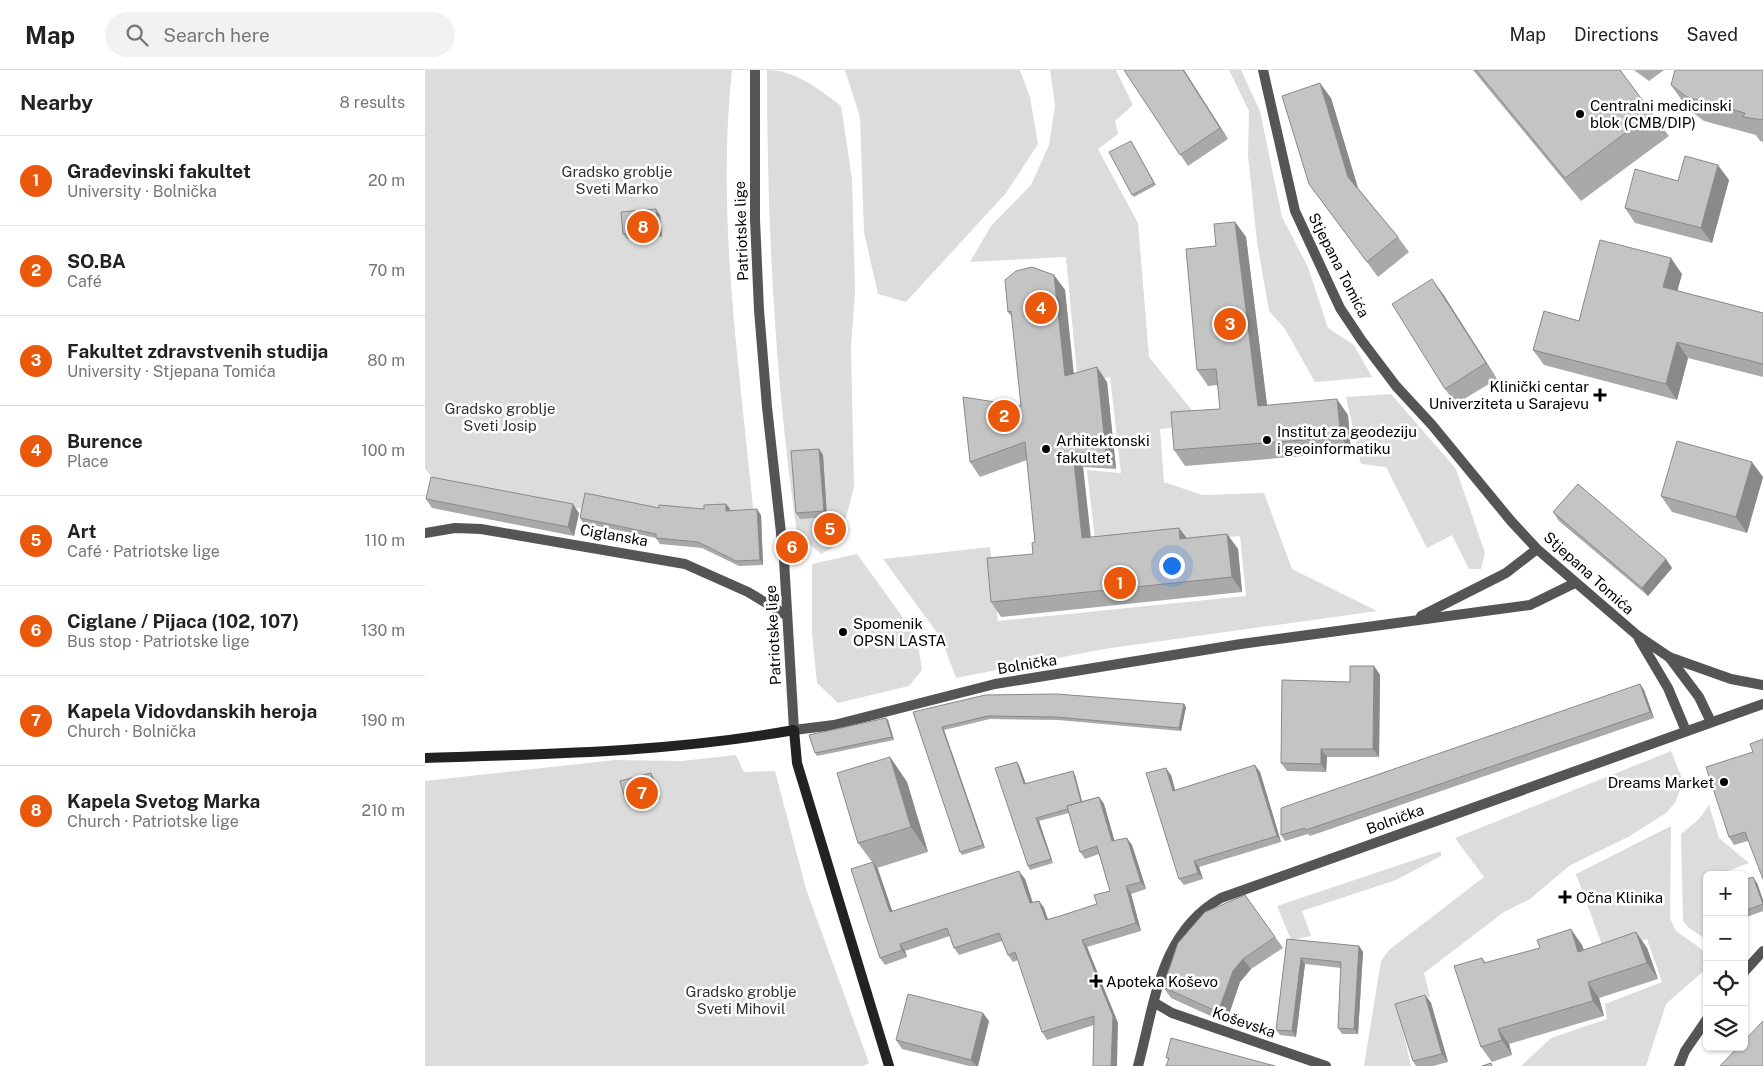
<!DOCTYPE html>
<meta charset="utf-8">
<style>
body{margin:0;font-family:"Public Sans",sans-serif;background:#f2f2f2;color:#222}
.controls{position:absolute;right:15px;bottom:15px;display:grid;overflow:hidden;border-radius:8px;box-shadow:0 1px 4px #0004}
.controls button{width:45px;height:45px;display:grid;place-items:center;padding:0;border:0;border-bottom:1px solid #e0e0e0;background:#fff;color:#222;font:25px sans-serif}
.you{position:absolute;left:746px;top:495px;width:18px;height:18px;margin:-12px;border:4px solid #fff;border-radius:50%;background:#1a73e8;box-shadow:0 0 0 8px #1a73e833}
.badge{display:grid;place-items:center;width:32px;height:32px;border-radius:50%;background:#ea580c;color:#fff;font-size:16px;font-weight:700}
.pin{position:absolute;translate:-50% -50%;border:2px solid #fff;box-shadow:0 1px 5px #0006}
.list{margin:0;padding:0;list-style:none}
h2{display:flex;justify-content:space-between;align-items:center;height:65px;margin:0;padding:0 20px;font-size:21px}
h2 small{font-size:16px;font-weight:400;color:#767676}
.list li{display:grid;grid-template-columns:32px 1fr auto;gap:15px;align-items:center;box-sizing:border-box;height:90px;padding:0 20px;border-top:1px solid #e0e0e0}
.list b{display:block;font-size:19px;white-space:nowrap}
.list p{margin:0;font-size:16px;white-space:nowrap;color:#767676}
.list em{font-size:16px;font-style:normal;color:#767676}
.icon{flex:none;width:28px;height:28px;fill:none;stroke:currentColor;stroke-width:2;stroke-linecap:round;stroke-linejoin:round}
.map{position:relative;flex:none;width:1338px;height:996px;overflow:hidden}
header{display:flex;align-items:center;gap:30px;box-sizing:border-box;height:70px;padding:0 25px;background:#fff;border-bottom:1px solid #e0e0e0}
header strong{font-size:24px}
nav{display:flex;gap:28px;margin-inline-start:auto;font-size:18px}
.search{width:350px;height:45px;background:#f2f2f2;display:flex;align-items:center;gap:12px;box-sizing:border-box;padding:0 18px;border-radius:28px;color:#767676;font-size:19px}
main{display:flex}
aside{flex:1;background:#fff}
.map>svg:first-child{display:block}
.green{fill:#dcdcdc}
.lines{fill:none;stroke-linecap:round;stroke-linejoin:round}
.minor{stroke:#555;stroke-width:10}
.tertiary{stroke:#555;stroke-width:10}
.secondary{stroke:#222;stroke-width:10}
.wall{fill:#a9a9a9}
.shaded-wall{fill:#898989}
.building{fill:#c4c4c4;stroke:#898989}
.poi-dot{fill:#000;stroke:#fff;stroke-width:2}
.labels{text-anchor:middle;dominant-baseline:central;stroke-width:5;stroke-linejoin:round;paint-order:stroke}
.poi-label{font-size:15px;fill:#000;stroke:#fff;text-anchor:start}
.park-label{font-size:15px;fill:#333;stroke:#fff}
.street-label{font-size:15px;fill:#000;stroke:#fff}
</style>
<header>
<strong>Map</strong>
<div class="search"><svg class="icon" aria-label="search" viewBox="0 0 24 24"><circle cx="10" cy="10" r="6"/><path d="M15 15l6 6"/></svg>Search here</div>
<nav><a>Map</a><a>Directions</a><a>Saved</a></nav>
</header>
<main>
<aside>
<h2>Nearby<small>8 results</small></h2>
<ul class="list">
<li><span class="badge">1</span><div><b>Građevinski fakultet</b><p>University · Bolnička</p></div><em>20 m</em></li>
<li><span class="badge">2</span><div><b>SO.BA</b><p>Café</p></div><em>70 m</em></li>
<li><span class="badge">3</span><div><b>Fakultet zdravstvenih studija</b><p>University · Stjepana Tomića</p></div><em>80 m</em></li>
<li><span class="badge">4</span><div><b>Burence</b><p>Place</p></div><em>100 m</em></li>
<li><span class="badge">5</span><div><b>Art</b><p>Café · Patriotske lige</p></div><em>110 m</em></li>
<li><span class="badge">6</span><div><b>Ciglane / Pijaca (102, 107)</b><p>Bus stop · Patriotske lige</p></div><em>130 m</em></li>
<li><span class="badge">7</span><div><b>Kapela Vidovdanskih heroja</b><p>Church · Bolnička</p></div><em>190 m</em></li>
<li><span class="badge">8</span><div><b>Kapela Svetog Marka</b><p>Church · Patriotske lige</p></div><em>210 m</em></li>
</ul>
</aside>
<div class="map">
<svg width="1338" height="996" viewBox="0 0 1338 996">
<rect width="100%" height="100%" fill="#fff"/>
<path class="green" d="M0,0H307C291,146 315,301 329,447L157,439L10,410L0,399Z
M342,0C370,0 394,19 416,36L427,109L430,221L426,278L429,417L414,474L396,484L372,463C350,311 342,155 342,0Z
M420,0H595L605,27L613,74L581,123L481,232L453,224L439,162L435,47Z
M625,0H691L708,35L690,51L693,64L673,79L713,153L724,287L778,354L735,359L739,412L777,425L839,423L867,499L952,541L679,579L531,608L516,568L458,489L565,477L573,551L821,526L815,466L671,479L662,400L696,403L685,307L653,316L641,187L545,192L566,156L606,115L624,75L630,35Z
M804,0H816L835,41L857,147L883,197L903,258L929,275L947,307L890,312L860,259L844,241L832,172L823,85L824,41Z
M966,324L1031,399L1060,483L1056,499H1044L1027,465L1002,478L961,397L936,394L921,327Z
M432,484L492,567L497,600L484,616L413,633L392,613L387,563V494Z
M1246,681L1258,711L1250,733L1241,743L1205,766L1144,796L1105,829L1079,842L999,903L1005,927L972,935L986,996H939L956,891L964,880L1059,807L1030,768Z
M311,685L319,702L350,701L381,819L444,993L438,996H0V711L190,690L257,691Z
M1284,735L1294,768L1324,793L1292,805H1282V870L1264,858L1258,851L1256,764L1274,749Z
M1246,756L1245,848L1251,861L1282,883V898L1241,934L1221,996H1096L1126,968L1182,949L1180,934L1237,912L1222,869L1180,883L1151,804Z
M1016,781V786L971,810L877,841L886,866L866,870L852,836Z"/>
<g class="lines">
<path class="minor" d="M838,0L870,141L915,238L937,271L971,316L1007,355L1086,451L1112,479L1213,566L1244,587L1274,627L1286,652
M0,463L30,458L56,459L260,494L323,522L361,545
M996,546L1081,503L1112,479
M1214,569L1243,618L1261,661
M369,660L409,655L570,614L816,574L1105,535L1150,513
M1319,902L1338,881
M730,933L747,943L901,996
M1254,996L1260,981L1282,949"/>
<path class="tertiary" d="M330,0V149L334,240L342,337L359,490L369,660
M1244,587L1306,609L1338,615
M713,996C730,933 735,862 796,828L1338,634"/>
<path class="secondary" d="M0,688C124,684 247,682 369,660L372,693L464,996"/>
</g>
<path class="wall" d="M699,0H759L803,69L763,96Z
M1048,0H1195L1227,43L1244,66L1156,131Z
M1209,0H1239L1224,11Z
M1338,0V72L1335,71L1331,65L1279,51L1263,39L1246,15Z
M906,28L933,118L973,167L984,182L953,207L884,114Z
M706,71L731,115L709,127L707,125Z
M1304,110L1287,173L1210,153L1200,138L1253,111Z
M235,145L237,167L202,169L198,164Z
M810,152L821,167L842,335L923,345L926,382L760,396L749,380L795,339L793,315L783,316L772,300L791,176Z
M1257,204L1252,221L1338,243V307L1263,288L1252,330L1119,295L1108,280L1154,251Z
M629,205L640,220L649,303L682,312L691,399L658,397L666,467L754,458L762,468L802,464L813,479L817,522L576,547L566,532L608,484L610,472L602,390L555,407L545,392L596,336L587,247L583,242Z
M1018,224L1072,309L1031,334L1020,319Z
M394,379L398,385L402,447L375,449L371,443Z
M1338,407L1322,463L1247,442L1236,426Z
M1,429L154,443L149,466L7,438Z
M301,434L305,439V440L336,445L338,495L314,496L277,478L235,474L231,468L158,453L155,448L279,439Z
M1128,442L1241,489L1247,498L1223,526L1134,451Z
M949,596L955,605L954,687H902L901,702L862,701L856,693L925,612Z
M1215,614L1219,620L1229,648L885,766L883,764L860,771L856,765Z
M759,634L761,637L756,661L633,650L565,649L519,660L560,778L537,785L535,782L488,642Z
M461,648L463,650L469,670L392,686L390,683Z
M1338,669L1323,771L1309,775L1304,767L1328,682Z
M465,687L482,712L503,782L452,798L467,841L600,809L608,833L614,831L619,838L623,850L672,834L685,821L674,784L660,789L655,782L644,743L614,751L628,793L605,800L603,796L594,695L601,714L650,705L657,731L674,727L679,734L689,771L707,775L721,819L706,824L716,861L662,877L693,953L669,955L622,970L617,962L593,890L588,892L583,885L577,871L534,885L529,878L525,866L480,881L482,887L460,895L455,888L447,792L433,773Z
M835,702L856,772L774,797L778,809L759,815L754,809L746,705L750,720Z
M229,709L235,729L204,737L201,732Z
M1319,810L1332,813L1338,830V841L1319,848Z
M820,825L858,878L826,899L815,912L801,953L746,928L738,917Z
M1211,862L1222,878L1233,909L1174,928L1179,946L1084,974L1087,985L1067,992L1056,977L1057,888L1061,893L1157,875L1159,880Z
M862,869L934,876L938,882L933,964H917L913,958L916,898L880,894L871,967L855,965L851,960Z
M1000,925L1006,933L1023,992L1008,996H991L988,991Z
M564,951L553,996H544L477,979L471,970Z"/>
<path class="shaded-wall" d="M758,0H759L803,69L795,58Z
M895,13L906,28L934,122L923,107Z
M1293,95L1304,110L1287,173L1276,158Z
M231,139L235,145L237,167L233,161Z
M810,152L821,167L844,351L833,336Z
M1246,188L1257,204L1249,233L1238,217Z
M629,205L640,220L650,321L640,306Z
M1007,209L1018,224L1072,309L1061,293Z
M1252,272L1263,288L1252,330L1241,314Z
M672,297L682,312L691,399L681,384Z
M912,329L923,345L926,382L916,367Z
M394,379L398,385L402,447L399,441Z
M648,382L658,397L667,483L657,468Z
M1327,392L1338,407L1322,463L1311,447Z
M148,434L154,443L149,466L143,457Z
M301,434L305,439V446L301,441Z
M332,439L336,445L338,495L335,490Z
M754,458L765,473L755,469Z
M802,464L813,479L817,522L807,507Z
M1241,489L1247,498L1223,526L1217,518Z
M949,596L955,605L954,687L948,679Z
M1215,614L1219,620L1229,648L1225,642Z
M759,634L761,637L756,661L754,658Z
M461,648L463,650L469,670L467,667Z
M517,657L519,660L560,778L558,775Z
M896,679L902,687L901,702L896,694Z
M465,687L482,712L503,782L486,757Z
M592,692L594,695L602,718L599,714Z
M830,695L835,702L856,772L852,766Z
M741,698L746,705L752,727L748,721Z
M648,701L650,705L659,739L657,735Z
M226,703L229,709L235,729L231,723Z
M674,727L679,734L692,779L687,771Z
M611,748L614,751L628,793L626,789Z
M702,768L707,775L721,819L716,812Z
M769,791L774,797L778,809L773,803Z
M448,792L453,799L470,849L465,842Z
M594,801L600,809L610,840L605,833Z
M1328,807L1332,813L1338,830V835Z
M701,816L706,824L716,861L711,853Z
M614,831L619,838L626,858L621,850Z
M1146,859L1157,875L1164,897L1153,882Z
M1211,862L1222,878L1233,909L1222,893Z
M657,870L662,877L693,953L692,996H686Z
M475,874L480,881L482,887L477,880Z
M934,876L938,882L933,964L929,959Z
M876,888L880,894L871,967L867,961Z
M818,889L826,899L815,912L801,953L793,942L808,901Z
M1163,912L1174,928L1179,946L1168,931Z
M1000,925L1006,933L1023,992L1017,984Z
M558,943L564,951L553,996H551L546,990Z
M1073,959L1084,974L1087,985L1077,970Z"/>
<path class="building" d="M699,0H758L795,58L755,85Z
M1051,0H1195L1227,43L1140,108Z
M1250,0H1338V50L1318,47L1320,43L1262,27L1246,15Z
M895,13L923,107L973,167L942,192L884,114L857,26Z
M706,71L729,113L707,125L684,82Z
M1260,86L1293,95L1276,158L1200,138L1210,99L1253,111Z
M231,139L233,161L198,164L196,142Z
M810,152L833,336L912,329L916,367L749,380L746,342L795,339L791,299L772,300L761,179L791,176L789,154Z
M1175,170L1246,188L1238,217L1338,243V294L1252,272L1241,314L1108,280L1119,241L1154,251Z
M607,197L629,205L640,306L672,297L681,384L648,382L657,468L754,458L755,469L802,464L807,507L566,532L562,488L608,484L607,473L610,472L600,372L545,392L538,327L596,336L586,241L583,242L580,210L591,201Z
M1007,209L1061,293L1020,319L967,234Z
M1252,371L1327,392L1311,447L1236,426Z
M394,379L399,441L371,443L366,381Z
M6,407L148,434L143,457L1,429Z
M1153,414L1241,489L1217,518L1128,442Z
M160,423L234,438V435L279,439V435L301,434V441L332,439L335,490L311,491L273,472L231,468V464L155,448Z
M925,596H949L948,679H896V694L856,693L857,610L925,612Z
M1215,614L1225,642L881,760L880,758L856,765V738Z
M632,624L759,634L754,658L631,647L563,646L517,657L558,775L535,782L488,642L560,625Z
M461,648L467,667L390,683L384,665Z
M1338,669V809L1320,762L1304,767L1281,697L1328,682L1325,674Z
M465,687L486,757L433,773L412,703Z
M592,692L599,714L648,701L656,732L642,736L643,739L611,748L626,789L603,796L570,698Z
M830,695L852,766L769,791L773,803L754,809L721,703L741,698L748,721Z
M226,703L231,723L201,732L195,711Z
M674,727L687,771L702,768L716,812L701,816L711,853L657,870L688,946L686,996H668L669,946L617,962L590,882L583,885L574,863L529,878L522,858L475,874L477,880L455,888L426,799L448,792L465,842L594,801L605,833L614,831L621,850L635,846L672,834L669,825L685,821L672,776L655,782L642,736Z
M1328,807L1338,834L1319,841V810Z
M820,825L850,867L818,889L808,901L793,942L738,917L753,873L780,842Z
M1146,859L1153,882L1211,862L1222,893L1163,912L1168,931L1073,959L1077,970L1056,977L1029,896L1057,888L1059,893L1115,878L1112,870Z
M862,869L934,876L929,959L913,958L916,892L876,888L867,961L851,960Z
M483,924L558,943L546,990L471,970Z
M1000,925L1017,984L988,991L970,934Z
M1338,951V996H1295L1313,977H1319V971Z
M746,968L850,996H741L744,988H741Z
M1066,993L1067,996H1057Z"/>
<g class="poi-dot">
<circle cx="1155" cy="44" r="5"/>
<path d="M1172.5 317.5h5v5h5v5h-5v5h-5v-5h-5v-5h5z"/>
<circle cx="842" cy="370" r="5"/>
<circle cx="621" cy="379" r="5"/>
<circle cx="418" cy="562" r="5"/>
<circle cx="1299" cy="712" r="5"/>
<path d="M1137.5 819.5h5v5h5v5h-5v5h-5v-5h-5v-5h5z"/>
<path d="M668.5 903.5h5v5h5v5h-5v5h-5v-5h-5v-5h5z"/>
</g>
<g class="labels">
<g class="poi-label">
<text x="1165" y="35">Centralni medicinski<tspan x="1165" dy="17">blok (CMB/DIP)</tspan></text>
<text x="1164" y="316" text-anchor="end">Klinički centar<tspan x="1164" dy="17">Univerziteta u Sarajevu</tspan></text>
<text x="852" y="361">Institut za geodeziju<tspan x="852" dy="17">i geoinformatiku</tspan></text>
<text x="631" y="370">Arhitektonski<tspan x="631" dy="17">fakultet</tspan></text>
<text x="428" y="553">Spomenik<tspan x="428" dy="17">OPSN LASTA</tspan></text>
<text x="1289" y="712" text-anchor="end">Dreams Market</text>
<text x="1151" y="827">Očna Klinika</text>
<text x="681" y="911">Apoteka Koševo</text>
</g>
<g class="park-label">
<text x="192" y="101">Gradsko groblje<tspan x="192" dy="17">Sveti Marko</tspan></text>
<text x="75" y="338">Gradsko groblje<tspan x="75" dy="17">Sveti Josip</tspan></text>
<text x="316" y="921">Gradsko groblje<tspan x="316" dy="17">Sveti Mihovil</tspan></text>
</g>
<g class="street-label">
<text transform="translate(316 161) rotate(-92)">Patriotske lige</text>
<text transform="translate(914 195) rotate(63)">Stjepana Tomića</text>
<text transform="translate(189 465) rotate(10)">Ciglanska</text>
<text transform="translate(1164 503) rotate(42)">Stjepana Tomića</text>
<text transform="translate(348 565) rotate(-93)">Patriotske lige</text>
<text transform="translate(602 594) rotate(-9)">Bolnička</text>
<text transform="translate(970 749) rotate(-20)">Bolnička</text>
<text transform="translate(819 952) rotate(19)">Koševska</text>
</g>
</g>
</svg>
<div class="controls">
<button>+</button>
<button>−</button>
<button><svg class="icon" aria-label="locate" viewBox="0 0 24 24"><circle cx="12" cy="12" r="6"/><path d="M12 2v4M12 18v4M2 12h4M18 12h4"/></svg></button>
<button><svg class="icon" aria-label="layers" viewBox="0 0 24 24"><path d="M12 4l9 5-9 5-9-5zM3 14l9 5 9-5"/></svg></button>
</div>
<div class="you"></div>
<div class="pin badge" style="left:695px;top:513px">1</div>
<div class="pin badge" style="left:579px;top:346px">2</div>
<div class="pin badge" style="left:805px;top:254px">3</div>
<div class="pin badge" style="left:616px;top:238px">4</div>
<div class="pin badge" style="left:405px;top:459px">5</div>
<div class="pin badge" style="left:367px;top:477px">6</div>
<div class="pin badge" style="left:217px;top:723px">7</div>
<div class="pin badge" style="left:218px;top:157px">8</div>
</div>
</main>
